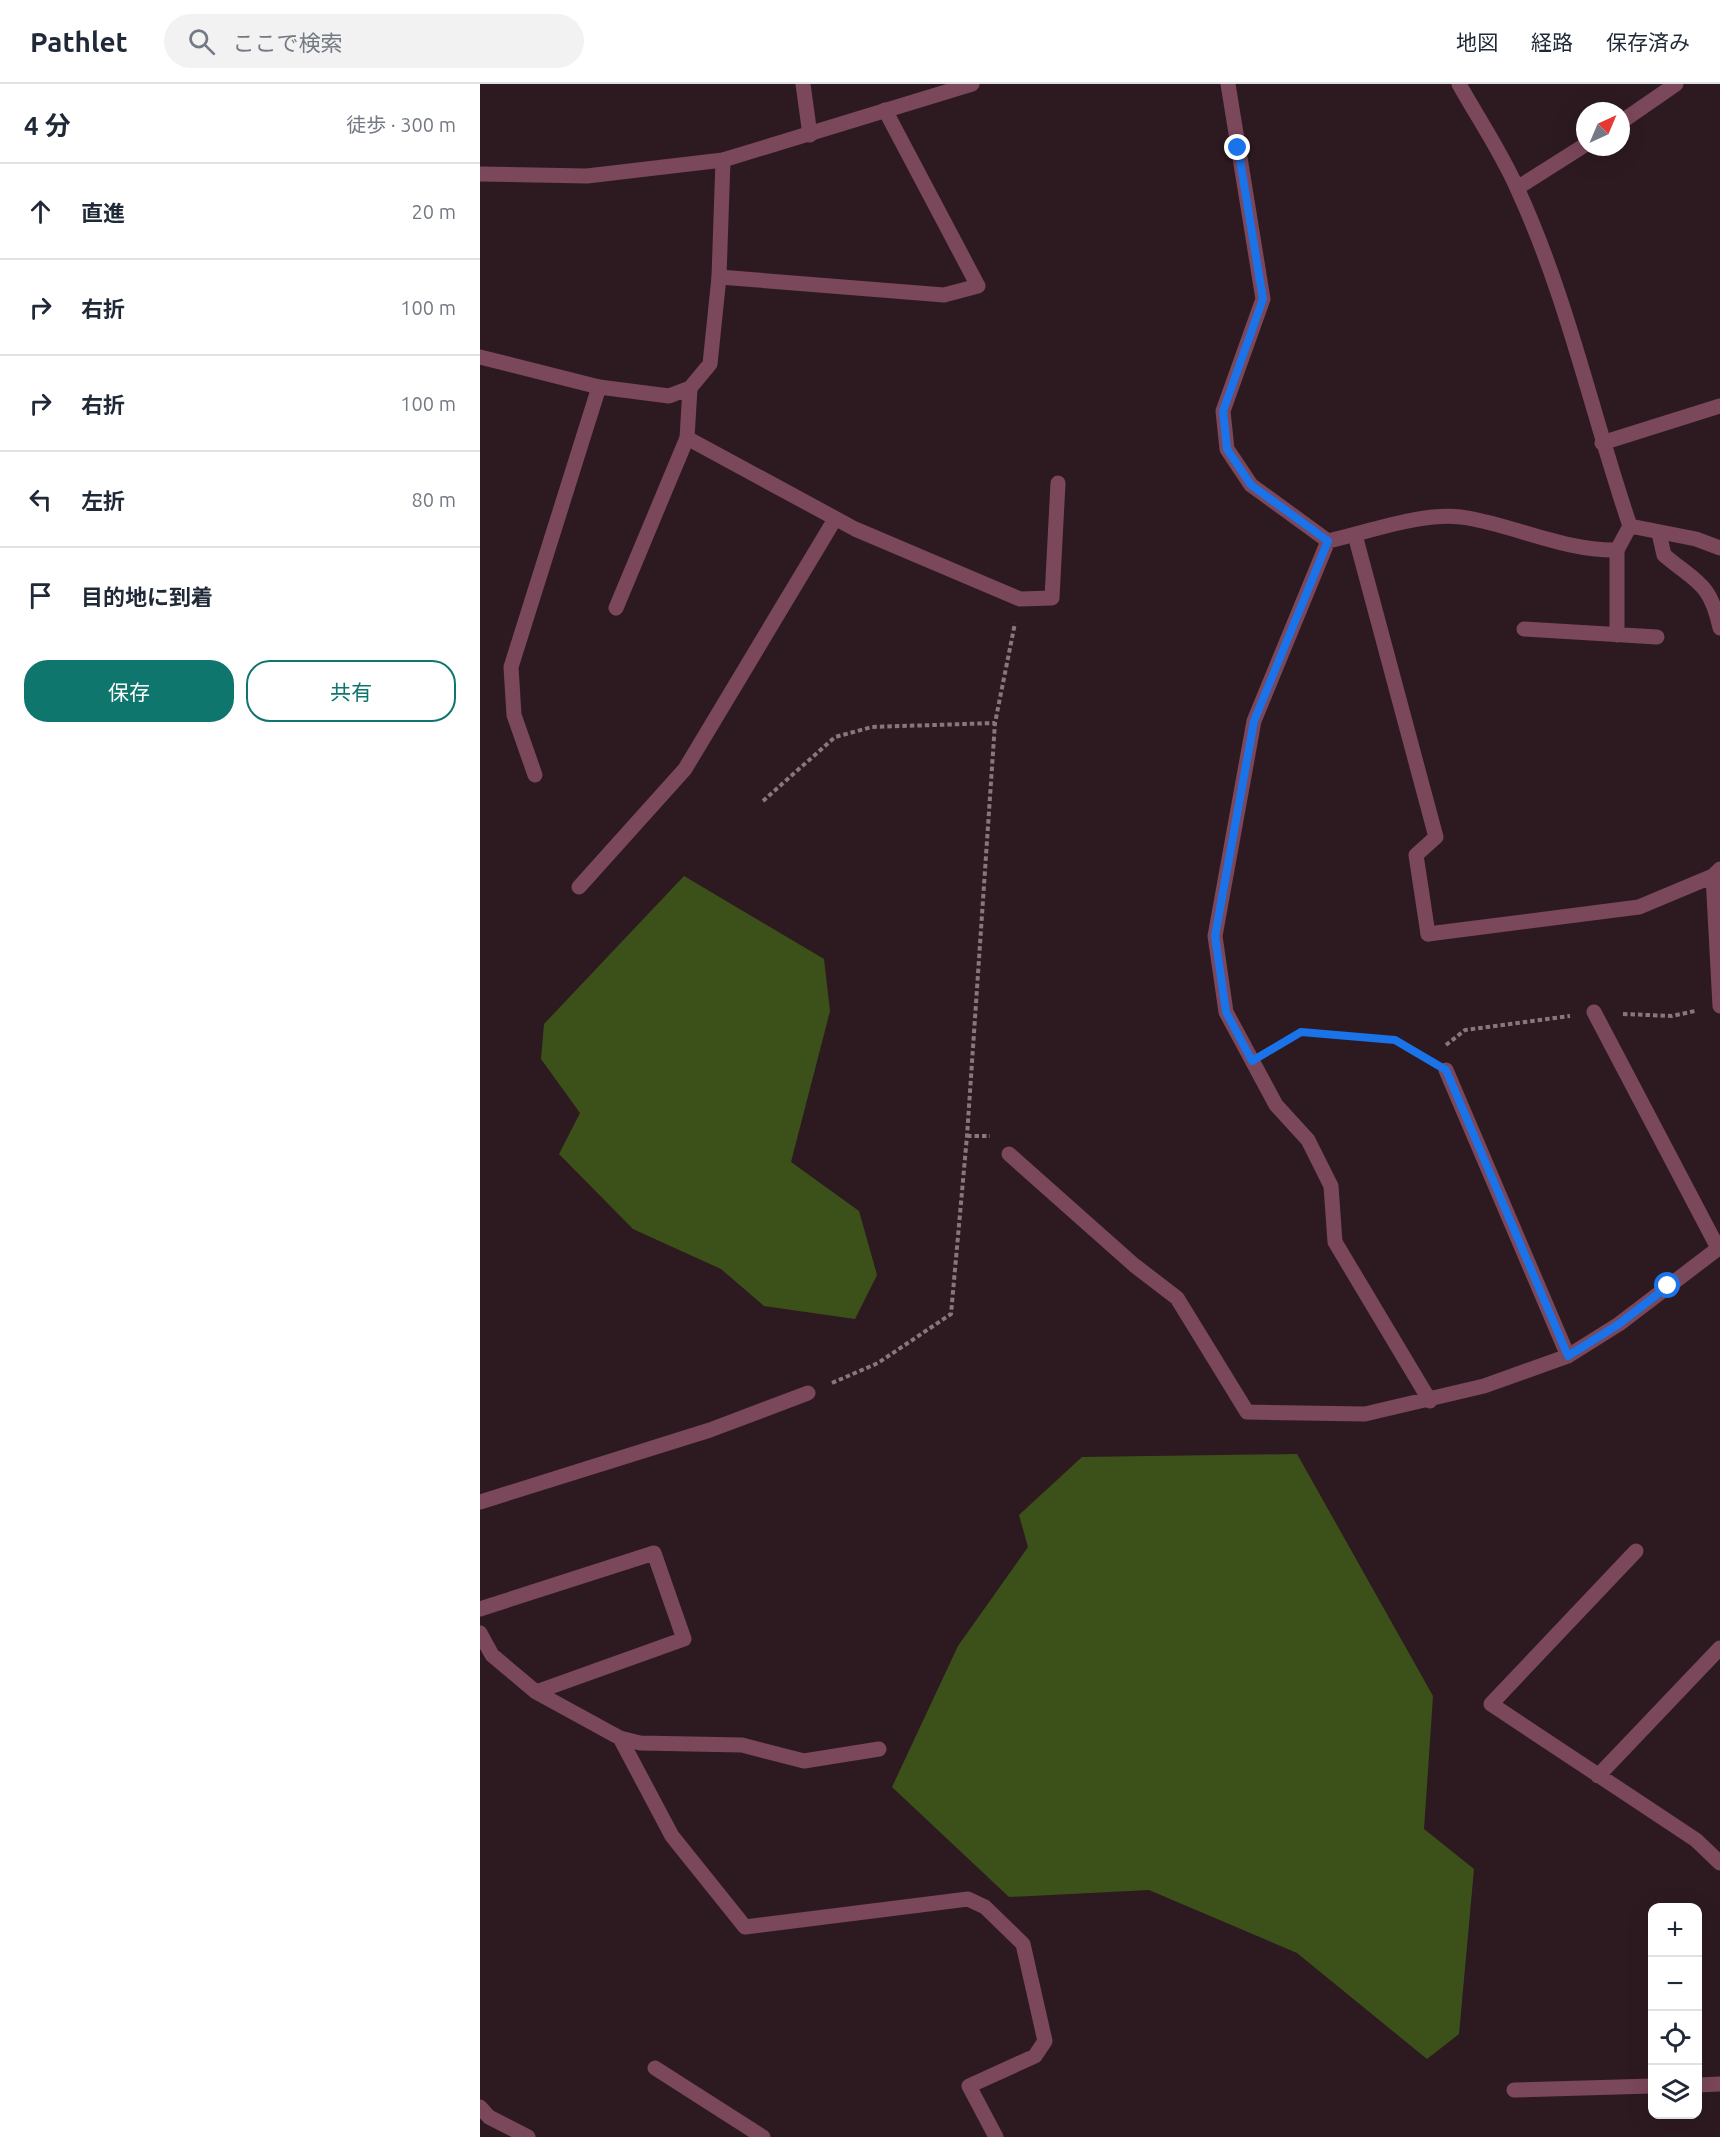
<!DOCTYPE html>
<html lang="ja">
<meta charset="utf-8">
<style>
body{margin:0;font-family:Ubuntu,"Noto Sans JP",sans-serif;background:#f2f2f3;color:#1f2937}
.controls{position:absolute;right:18px;bottom:18px;display:grid;overflow:hidden;border-radius:12px;box-shadow:0 6px 24px #0002}
.controls button{width:54px;height:54px;display:grid;place-items:center;padding:0;border:0;border-bottom:2px solid #e0e1e3;background:#fff;color:#1f2937;font:30px sans-serif}
.compass{position:absolute;left:1096px;top:18px;width:54px;height:54px;border-radius:50%;background:#fff;box-shadow:0 6px 24px #0002;rotate:44deg}
.stop{position:absolute;width:18px;height:18px;margin:-14px;border:4px solid #1a73e8;border-radius:50%;background:#fff}
.stop.end{background:#1a73e8;border-color:#fff;box-shadow:0 2px 6px #0008}
.list{margin:0;padding:0;list-style:none}
h2{display:flex;justify-content:space-between;align-items:center;height:78px;margin:0;padding:0 24px;font-size:26px}
h2 small{font-size:20px;font-weight:400;color:#747a83}
.list li{display:grid;grid-template-columns:39px 1fr auto;gap:18px;align-items:center;box-sizing:border-box;height:96px;padding:0 24px;border-top:2px solid #e0e1e3}
.list b{display:block;font-size:22px;white-space:nowrap}
.list em{font-size:20px;font-style:normal;color:#747a83}
.actions{display:flex;gap:12px;padding:18px 24px}
.actions a{flex:1;padding:14px 0;border:2px solid #0f766e;border-radius:24px;text-align:center;font-size:21px;color:#0f766e}
.actions .main{background:#0f766e;color:#fff}
.icon{flex:none;width:33px;height:33px;fill:none;stroke:currentColor;stroke-width:2;stroke-linecap:round;stroke-linejoin:round}
.map{position:relative;flex:none;width:1240px;height:2053px;overflow:hidden}
header{display:flex;align-items:center;gap:36px;box-sizing:border-box;height:84px;padding:0 30px;background:#fff;border-bottom:2px solid #e0e1e3}
header strong{font-size:28px}
nav{display:flex;gap:33px;margin-inline-start:auto;font-size:21px}
.search{width:420px;height:54px;background:#f2f2f3;display:flex;align-items:center;gap:15px;box-sizing:border-box;padding:0 21px;border-radius:33px;color:#747a83;font-size:22px}
main{display:flex}
aside{flex:1;background:#fff}
.map>svg:first-child{display:block}
.green{fill:#3c5119}
.lines{fill:none;stroke-linecap:round;stroke-linejoin:round}
.path{stroke:#87777c;stroke-width:4;stroke-dasharray:4.5 3;stroke-linecap:butt}
.service{stroke:#7b475a;stroke-width:15}
.minor{stroke:#7b475a;stroke-width:15}
.tertiary{stroke:#7b475a;stroke-width:15}
.route{stroke:#1a73e8;stroke-width:8}
</style>
<header>
<strong>Pathlet</strong>
<div class="search"><svg class="icon" aria-label="search" viewBox="0 0 24 24"><circle cx="10" cy="10" r="6"/><path d="M15 15l6 6"/></svg>ここで検索</div>
<nav><a>地図</a><a>経路</a><a>保存済み</a></nav>
</header>
<main>
<aside>
<h2>4 分<small>徒歩 · 300 m</small></h2>
<ul class="list">
<li><svg class="icon" aria-label="ahead" viewBox="0 0 24 24"><path d="M12 20V5M6 11l6-6 6 6"/></svg><div><b>直進</b></div><em>20 m</em></li>
<li><svg class="icon" aria-label="right" viewBox="0 0 24 24"><path d="M7 20v-9h11M14 6l5 5-5 5"/></svg><div><b>右折</b></div><em>100 m</em></li>
<li><svg class="icon" aria-label="right" viewBox="0 0 24 24"><path d="M7 20v-9h11M14 6l5 5-5 5"/></svg><div><b>右折</b></div><em>100 m</em></li>
<li><svg class="icon" aria-label="left" viewBox="0 0 24 24"><path d="M17 20v-9H6M10 6l-5 5 5 5"/></svg><div><b>左折</b></div><em>80 m</em></li>
<li><svg class="icon" aria-label="arrive" viewBox="0 0 24 24"><path d="M6 21V4h12l-3 4 3 4H6"/></svg><div><b>目的地に到着</b></div></li>
</ul>
<div class="actions"><a class="main">保存</a><a>共有</a></div>
</aside>
<div class="map">
<svg width="1240" height="2053" viewBox="0 0 1240 2053">
<rect width="100%" height="100%" fill="#2d1a21"/>
<path class="green" d="M204,792L344,875L350,927L311,1078L379,1127L397,1191L375,1235L284,1222L241,1185L153,1145L79,1070L100,1029L61,975L64,940Z
M817,1370L953,1612L944,1745L994,1785L979,1950L947,1975L817,1869L669,1806L529,1813L412,1703L478,1562L548,1463L539,1431L602,1373Z"/>
<g class="lines">
<path class="path" d="M283,717L355,653L392,643L515,639
M1143,930L1192,932L1215,927
M966,961L985,946L1090,932
M793,964L821,948L915,956L944,974
M487,1052H510
M352,1299L398,1279L471,1230L487,1052L515,639L535,539"/>
<path class="service" d="M239,193L464,211L498,202L405,26
M1122,359L1240,322
M875,451L956,753L936,771L948,850
M136,524L207,354
M1044,545L1177,553
M1137,551V466
M55,691L34,631L31,583L119,303
M99,803L205,685L355,435
M1114,928L1238,1164
M140,1654L160,1659L262,1661L324,1677L399,1665
M175,1984L283,2053
M1218,2001L1240,2000
M1034,2006L1172,2002
M0,2023L9,2033L48,2053"/>
<path class="minor" d="M323,0L330,51
M748,0L783,215L743,327L747,365L771,401L848,457C889,448 946,426 988,434C1038,443 1086,467 1137,466L1150,442C1112,330 1087,212 1037,104C1021,68 998,34 979,0
M1141,38L1196,0
M1037,104L1105,61
M0,273L119,303L189,312L210,304L230,280L239,193L243,76
M210,304L207,354L375,445L540,515L572,514L578,399
M1150,442L1216,455L1240,464
M1179,449L1184,471C1217,499 1230,498 1240,544
M848,457L774,637L735,852L746,928L796,1021L828,1056L851,1102L855,1158L950,1317
M1240,785L1233,792L1240,922
M948,850L1159,823L1233,792
M966,986L1088,1272
M529,1070L654,1181L697,1214L767,1328L885,1330L1004,1302L1088,1272L1139,1240L1240,1163
M0,1418L230,1346L328,1309
M1156,1467L1011,1620L1216,1756L1240,1779
M0,1525L174,1469L204,1555L56,1608
M0,1549L12,1571L56,1608L140,1654L192,1752L265,1843L488,1815L505,1823L543,1860L565,1957L555,1972L489,2002L516,2053
M1118,1692L1240,1564"/>
<path class="tertiary" d="M0,90L107,92L243,76L492,0"/>
</g>
<g class="lines">
<path class="route" d="M758,64L783,215L743,327L747,365L771,401L848,457L774,637L735,852L746,928L772,977L821,948L915,956L966,986L1088,1272L1139,1240L1188,1202"/>
</g>
</svg>
<div class="controls">
<button>+</button>
<button>−</button>
<button><svg class="icon" aria-label="locate" viewBox="0 0 24 24"><circle cx="12" cy="12" r="6"/><path d="M12 2v4M12 18v4M2 12h4M18 12h4"/></svg></button>
<button><svg class="icon" aria-label="layers" viewBox="0 0 24 24"><path d="M12 4l9 5-9 5-9-5zM3 14l9 5 9-5"/></svg></button>
</div>
<svg class="compass" viewBox="-18 -18 36 36"><path d="M0-13l5 13h-10z" fill="#e53935"/><path d="M0 13l5-13h-10z" fill="#747a83"/></svg>
<div class="stop" style="left:1188px;top:1202px"></div>
<div class="stop end" style="left:758px;top:64px"></div>
</div>
</main>
